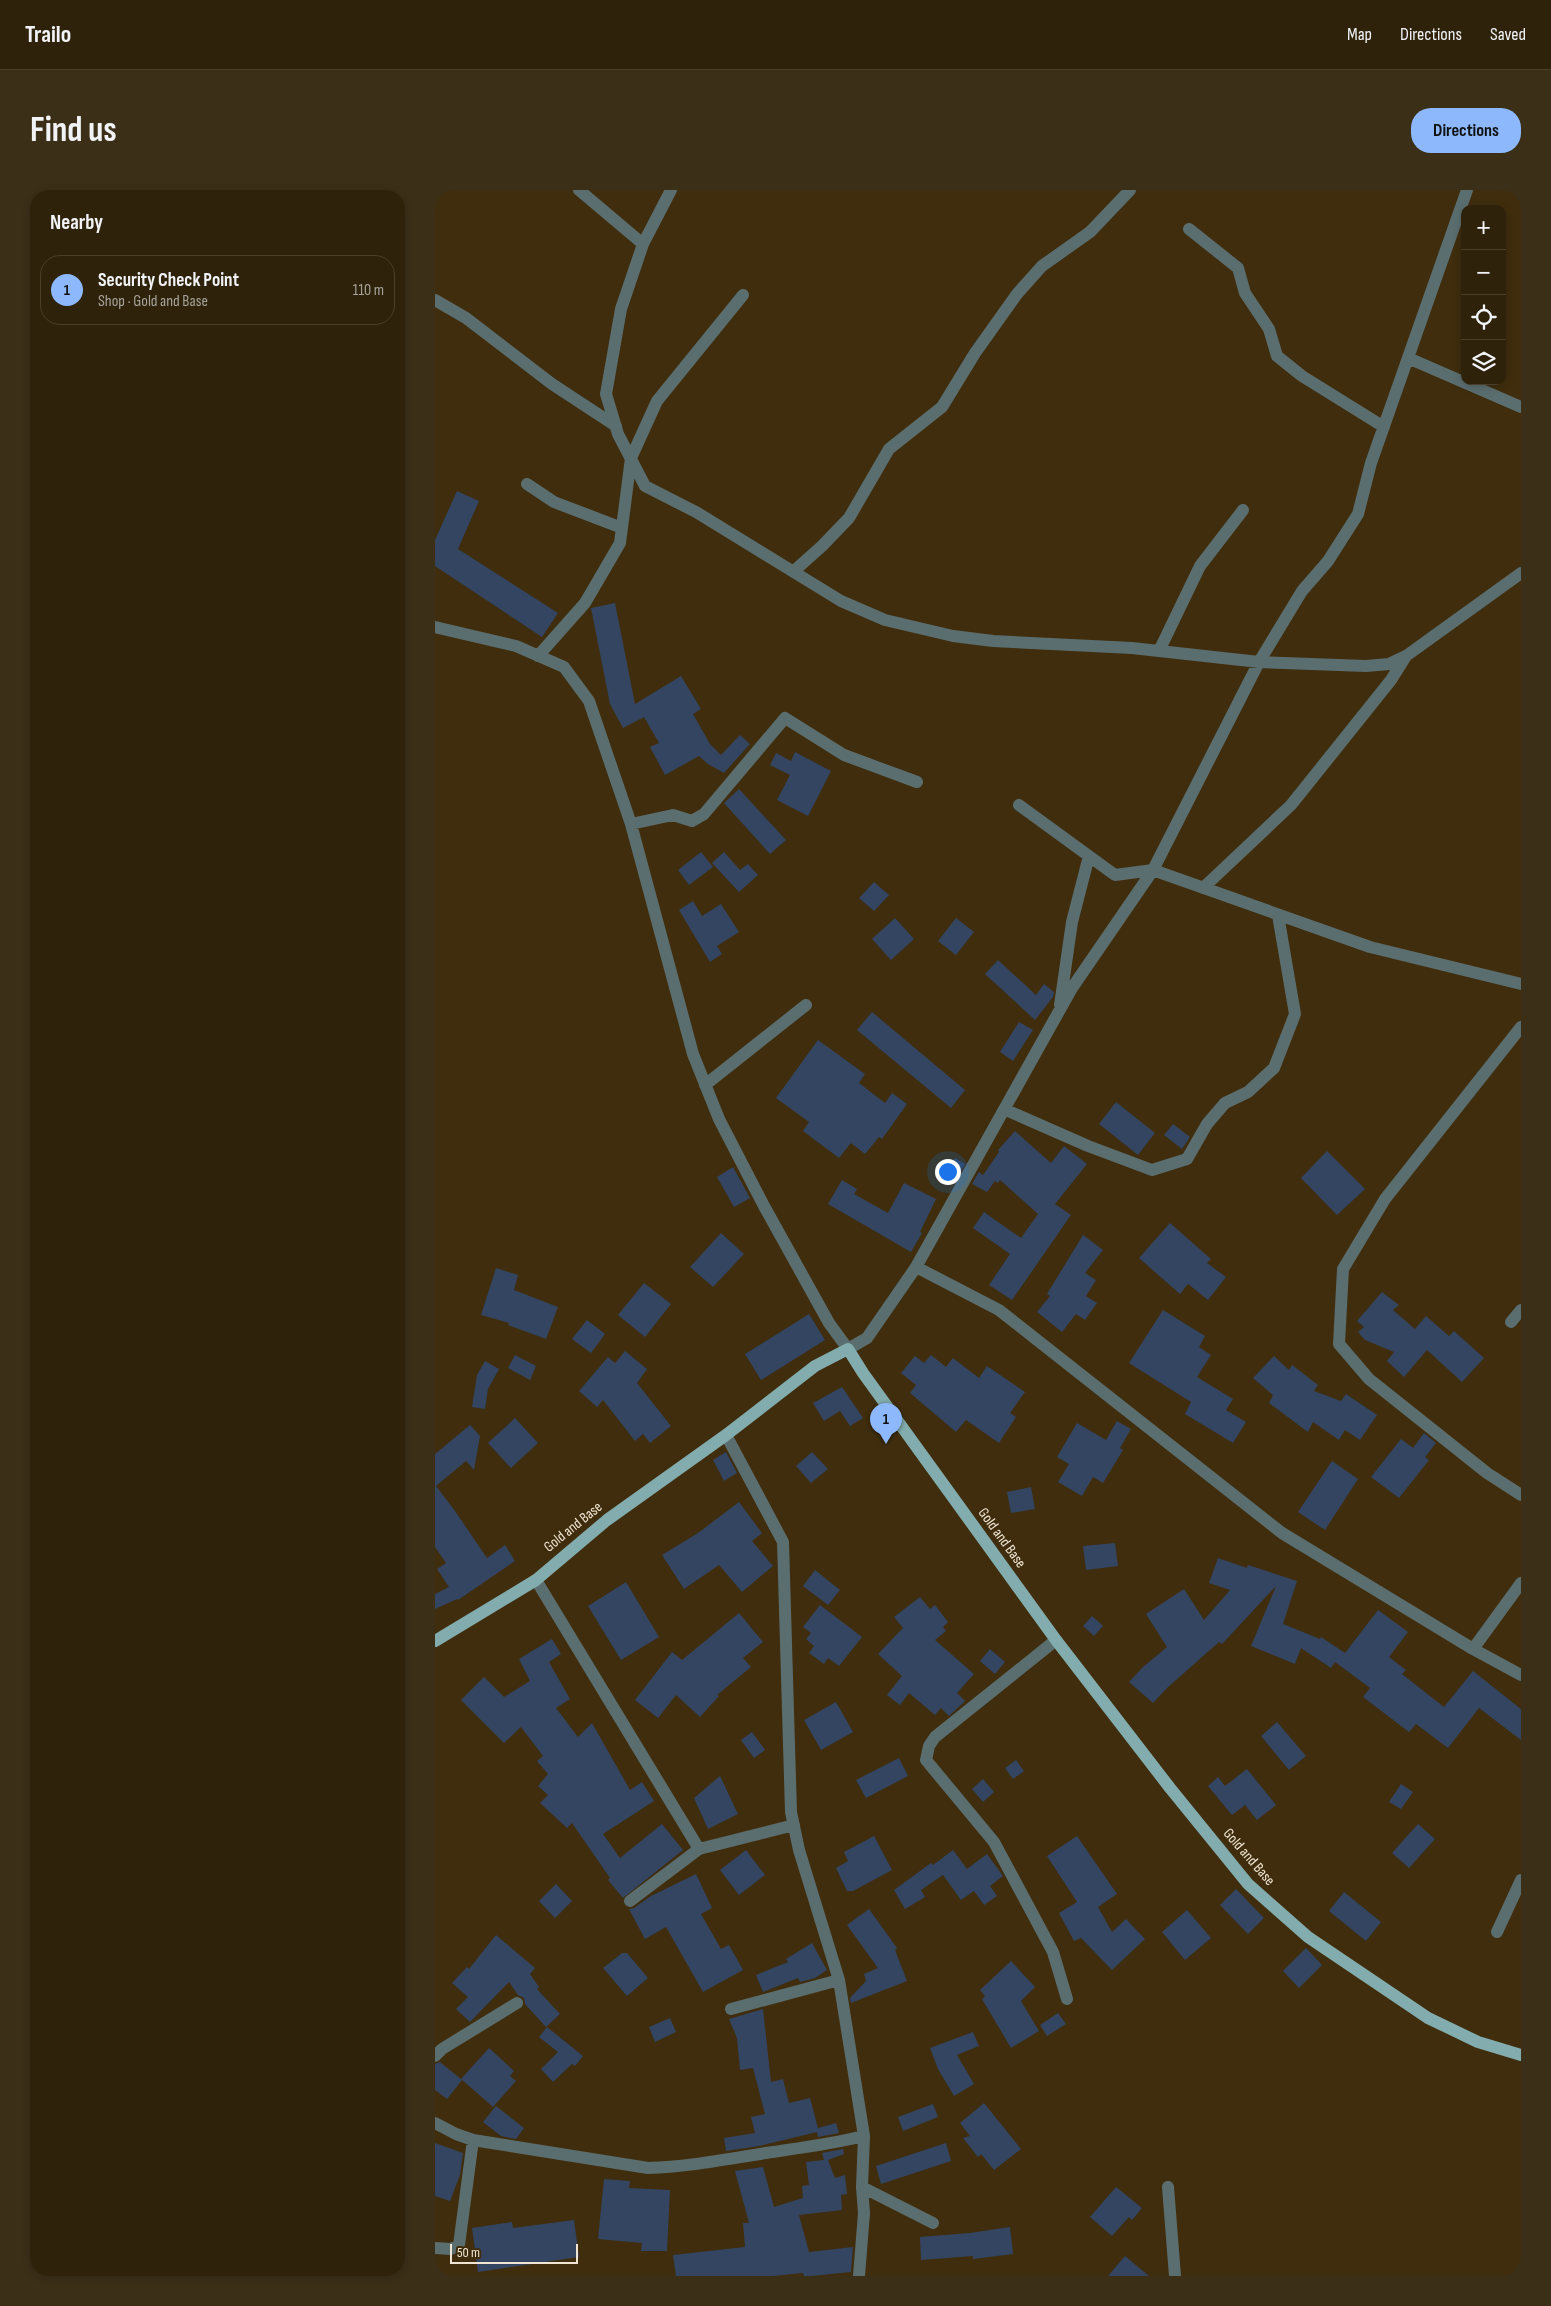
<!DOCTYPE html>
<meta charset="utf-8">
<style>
body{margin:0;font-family:"Sofia Sans Condensed",sans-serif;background:#3b2f18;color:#f1f3f6}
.controls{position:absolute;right:15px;top:15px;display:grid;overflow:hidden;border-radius:10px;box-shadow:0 2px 8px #0003}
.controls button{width:45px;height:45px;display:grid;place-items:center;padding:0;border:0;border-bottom:1px solid #4a3f2b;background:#2f220a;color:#f1f3f6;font:25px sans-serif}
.scale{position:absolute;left:15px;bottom:12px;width:128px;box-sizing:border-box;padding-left:5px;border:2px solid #f0e5d3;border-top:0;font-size:14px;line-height:18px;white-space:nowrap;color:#f0e5d3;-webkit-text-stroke:4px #3f2d0d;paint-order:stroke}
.you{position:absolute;left:512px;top:981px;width:18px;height:18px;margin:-12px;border:4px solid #fff;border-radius:50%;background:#1a73e8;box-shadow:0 0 0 8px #1a73e833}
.badge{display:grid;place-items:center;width:32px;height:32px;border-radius:50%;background:#8db9fc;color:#111;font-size:16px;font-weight:700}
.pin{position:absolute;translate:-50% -41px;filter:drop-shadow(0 1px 2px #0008)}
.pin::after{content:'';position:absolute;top:26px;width:18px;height:15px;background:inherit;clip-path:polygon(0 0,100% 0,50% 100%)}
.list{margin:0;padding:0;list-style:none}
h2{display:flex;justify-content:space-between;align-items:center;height:65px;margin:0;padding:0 20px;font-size:21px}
h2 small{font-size:16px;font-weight:400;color:#a7a49c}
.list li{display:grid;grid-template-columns:32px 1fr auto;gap:15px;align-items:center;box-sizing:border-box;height:70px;margin:0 10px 10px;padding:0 10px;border:1px solid #4a3f2b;border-radius:20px}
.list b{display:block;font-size:19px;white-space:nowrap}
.list p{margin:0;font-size:16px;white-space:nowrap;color:#a7a49c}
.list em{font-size:16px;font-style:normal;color:#a7a49c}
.icon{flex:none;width:28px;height:28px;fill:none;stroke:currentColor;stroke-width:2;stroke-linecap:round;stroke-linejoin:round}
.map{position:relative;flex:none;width:1086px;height:2086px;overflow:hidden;border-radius:20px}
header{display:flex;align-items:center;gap:30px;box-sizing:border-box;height:70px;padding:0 25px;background:#2f220a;border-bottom:1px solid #4a3f2b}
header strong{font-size:24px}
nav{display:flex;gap:28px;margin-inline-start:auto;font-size:18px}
.intro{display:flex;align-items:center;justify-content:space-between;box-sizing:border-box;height:120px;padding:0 30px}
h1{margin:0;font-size:35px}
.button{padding:12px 22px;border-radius:20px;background:#8db9fc;color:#111;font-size:18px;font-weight:700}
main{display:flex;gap:30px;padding:0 30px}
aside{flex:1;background:#2f220a;border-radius:20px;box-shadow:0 2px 8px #0003}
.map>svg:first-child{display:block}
.building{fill:#334561}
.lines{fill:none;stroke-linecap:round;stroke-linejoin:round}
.minor{stroke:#5b6e6f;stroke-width:12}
.primary{stroke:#82acad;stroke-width:12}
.labels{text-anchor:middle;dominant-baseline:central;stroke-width:5;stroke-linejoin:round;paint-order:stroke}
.street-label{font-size:15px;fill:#f0e5d3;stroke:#3f2d0d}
</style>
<header>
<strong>Trailo</strong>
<nav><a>Map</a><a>Directions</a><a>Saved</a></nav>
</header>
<div class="intro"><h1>Find us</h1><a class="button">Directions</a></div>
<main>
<aside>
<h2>Nearby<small></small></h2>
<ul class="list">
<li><span class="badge">1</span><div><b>Security Check Point</b><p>Shop · Gold and Base</p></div><em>110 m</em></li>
</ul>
</aside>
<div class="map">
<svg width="1086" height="2086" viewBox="0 0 1086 2086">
<rect width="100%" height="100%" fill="#3f2d0d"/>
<path class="building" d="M22,301L44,311L23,359L123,423L107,447L0,376V350Z
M180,413L200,514L246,486L266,519L258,524L275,554L286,565L305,545L315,554L289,583L273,574L264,566L230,585L215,557L224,553L209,527L188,538L175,514L156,418Z
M360,562L396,581L373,626L342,610L355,585L335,575L341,563L356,571Z
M304,599L351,650L335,664L289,613Z
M266,662L278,677L254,695L243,680Z
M289,662L305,680L313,674L323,685L304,702L277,673Z
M439,692L454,705L439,721L424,708Z
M258,711L267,726L286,714L304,742L282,756L287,764L275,772L244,720Z
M460,728L479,749L456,770L437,749Z
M521,728L539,742L521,765L503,751Z
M563,770L601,805L609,794L619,802L618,807L600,830L550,784Z
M437,822L530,900L516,918L422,840Z
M584,832L598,840L578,871L565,862Z
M383,850L430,884L424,893L450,913L457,903L472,914L447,949L444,947L430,964L416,953L404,968L368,941L374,932L341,908Z
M681,912L720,943L703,965L664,934Z
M738,934L755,947L747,959L729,945Z
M580,941L616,973L629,956L652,974L620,1014L636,1025L577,1110L554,1095L575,1064L538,1038L549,1022L586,1048L603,1024L565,990L563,993L560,991L552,1002L537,994L544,982L548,985L564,962L563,960Z
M892,961L930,999L902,1025L866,988Z
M520,968L530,974L523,986L513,980Z
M298,977L315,1008L299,1017L282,987Z
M407,990L422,999L419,1004L453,1023L469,993L501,1009L485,1042L487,1043L476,1062L393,1014Z
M735,1033L776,1069L772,1073L791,1087L773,1110L753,1094L745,1104L704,1068Z
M286,1043L309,1064L278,1097L255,1077Z
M648,1045L668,1060L650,1083L661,1090L651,1106L662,1113L650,1130L641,1124L627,1142L602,1122L615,1106L612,1104Z
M61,1078L83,1085L79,1100L123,1117L111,1149L73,1135L74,1133L46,1125Z
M209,1093L236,1114L210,1147L183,1125Z
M947,1102L964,1115L958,1120L980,1139L991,1126L1014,1146L1019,1141L1049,1168L1027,1192L992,1160L969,1187L952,1171L959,1162L930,1150L923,1142L929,1137L922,1131Z
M728,1120L770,1146L764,1157L776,1165L762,1187L798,1209L791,1220L811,1232L798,1253L750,1224L756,1212L694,1173Z
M374,1124L390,1150L326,1190L310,1164Z
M152,1130L170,1144L156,1163L137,1149Z
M190,1161L212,1179L202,1193L236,1236L215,1253L208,1244L200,1251L168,1210L162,1217L144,1201L173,1167L180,1173Z
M80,1165L101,1176L95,1190L73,1178Z
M496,1165L511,1177L518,1168L544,1188L552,1176L590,1202L575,1223L581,1227L564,1253L531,1230L521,1242L475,1203L481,1195L466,1183L480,1166L489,1173Z
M839,1166L854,1180L857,1175L883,1195L879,1201L906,1211L911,1204L942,1225L925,1250L910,1240L904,1250L878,1232L873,1242L834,1213L838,1205L818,1188Z
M50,1171L64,1179L53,1199L50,1219L37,1217L42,1185Z
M407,1197L428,1228L415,1236L405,1221L389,1231L378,1213Z
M80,1228L103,1253L76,1278L53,1253Z
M682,1231L696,1239L685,1258L688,1260L668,1293L658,1287L647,1306L623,1292L634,1274L622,1267L642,1233L671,1250Z
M35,1235L45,1246L39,1280L31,1271L1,1296L20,1321L52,1368L70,1355L80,1371L23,1410L22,1409L0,1419V1404L14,1397L2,1379L11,1373L0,1357V1264Z
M989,1243L1001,1253L990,1267L994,1270L964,1308L936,1287L966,1249L978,1258Z
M291,1262L302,1283L289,1291L278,1270Z
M377,1262L393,1279L376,1293L361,1276Z
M897,1271L923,1289L890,1340L863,1322Z
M596,1297L600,1319L576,1323L572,1302Z
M304,1312L327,1343L317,1351L338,1376L307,1402L284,1375L249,1399L227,1365L263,1343Z
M680,1353L683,1376L651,1380L648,1356Z
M783,1368L812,1378L813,1375L862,1391L848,1434L885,1449L886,1447L910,1463L943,1420L973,1442L954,1467L971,1480L967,1484L1009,1517L1038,1481L1086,1519V1550L1044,1518L1013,1558L981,1534L974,1542L928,1507L935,1498L900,1472L896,1478L866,1458L860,1474L816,1456L841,1396L787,1454L784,1452L732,1498L718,1513L694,1492L708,1477L732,1457L711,1424L749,1399L769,1430L795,1400L774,1393Z
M380,1380L405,1400L393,1415L368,1396Z
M191,1392L224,1447L186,1470L153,1416Z
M485,1407L495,1419L500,1415L513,1432L508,1437L511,1441L500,1450L539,1484L522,1503L530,1511L514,1526L506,1518L500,1525L474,1503L465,1515L452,1505L467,1486L443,1464L468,1438L459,1427Z
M385,1415L427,1447L404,1476L393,1468L389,1474L374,1463L379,1456L371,1449L376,1443L368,1437Z
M304,1423L328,1452L308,1468L316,1477L282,1505L284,1506L265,1527L241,1505L223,1528L200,1510L237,1462L247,1470Z
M657,1426L668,1436L659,1446L648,1436Z
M117,1449L126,1464L114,1472L135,1509L121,1518L143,1547L157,1533L195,1600L207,1592L219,1611L168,1644L185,1668L227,1634L248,1660L188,1708L173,1690L175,1688L137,1633L132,1638L105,1613L113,1605L103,1596L113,1584L102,1571L108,1566L86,1537L69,1553L26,1510L49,1487L69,1507L95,1491L84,1469Z
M555,1459L570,1472L560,1484L545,1471Z
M401,1512L418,1542L386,1560L369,1530Z
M842,1532L871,1566L854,1580L826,1546Z
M317,1542L330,1560L319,1568L306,1550Z
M464,1568L473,1586L431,1608L421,1590Z
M581,1570L589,1581L578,1589L570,1578Z
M812,1579L841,1615L822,1630L810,1615L797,1625L773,1596L783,1587L790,1596Z
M285,1586L303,1624L273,1639L259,1608Z
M548,1589L559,1602L548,1612L537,1599Z
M966,1594L978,1602L966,1619L954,1612Z
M983,1634L1000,1649L974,1678L957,1663Z
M439,1646L457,1680L418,1701H412L401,1678L413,1671L409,1662Z
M642,1646L682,1704L663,1717L677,1742L691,1729L710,1749L677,1780L646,1748L639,1751L624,1723L642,1712L612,1666Z
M311,1660L330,1685L304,1705L285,1680Z
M518,1660L532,1679L552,1664L568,1686L555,1696L562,1706L549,1715L539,1701L526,1710L508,1685L486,1700L490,1707L470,1719L459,1700L496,1673L498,1675Z
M261,1684L277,1718L266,1724L286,1759L294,1755L308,1780L268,1802L231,1737L210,1749L194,1719L199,1718L216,1706Z
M121,1694L137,1711L120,1728L104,1711Z
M801,1699L829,1728L813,1744L785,1715Z
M909,1702L946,1732L931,1751L894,1721Z
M434,1719L462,1758L460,1760L472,1791L416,1813L415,1808L431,1791L429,1784L443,1778L412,1735Z
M752,1720L776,1748L750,1770L727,1742Z
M61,1745L100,1778L95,1784L104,1797L102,1799L125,1824L111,1837L90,1814L89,1808L83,1805L74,1792L35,1832L21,1819L33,1807L17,1793L32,1777L34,1779Z
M377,1753L392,1780L380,1788L365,1792L363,1788L328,1802L321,1785L353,1772L351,1769Z
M871,1758L887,1775L864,1798L848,1781Z
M187,1763H192L213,1788L192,1806L168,1778Z
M576,1771L600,1797L586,1811L604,1841L576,1858L547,1809L550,1806L545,1800Z
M328,1819L336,1892L348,1889L354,1913L375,1908L383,1938L401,1933L404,1943L383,1947L382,1942L324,1956L291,1961L289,1948L320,1943L316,1927L330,1924L318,1878L305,1880L302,1848L294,1829Z
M623,1823L631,1834L612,1846L605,1835Z
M235,1828L241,1842L220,1852L214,1837Z
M112,1837L148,1866L140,1876L137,1874L118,1892L106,1879L123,1862L104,1847Z
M538,1842L544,1856L522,1865L539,1894L519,1906L503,1879L495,1858Z
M54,1858L79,1881L75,1886L81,1891L58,1917L26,1889Z
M5,1872L27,1890L12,1909L0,1900V1874Z
M549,1913L586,1959L559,1980L546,1964L543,1967L528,1948L535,1946L525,1933Z
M498,1914L503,1927L468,1941L463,1927Z
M61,1916L89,1938L81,1949L66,1946L48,1932Z
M0,1953L28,1963L25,1985L15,2011L0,2006Z
M511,1953L516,1971L446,1994L441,1976Z
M408,1959L409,1964L393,1970L400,1988L410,1985L412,2004L406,2005L407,2020L364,2025L374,2062L418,2057L416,2082L377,2086H369L368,2083L338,2086H241L238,2065L310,2057L308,2033H314L300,1981L328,1977L339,2017L368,2008L367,1996L374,1995L371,1972L389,1970L387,1963Z
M169,1989L195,1991L194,1998L235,2000L232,2061H206L207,2053L163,2049Z
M681,1997L707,2018L697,2030L694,2027L677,2046L655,2027Z
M139,2030L144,2067L43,2082L37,2038L77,2032L78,2038Z
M575,2037L578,2064L538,2069V2066L486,2070L485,2047L535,2043Z
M690,2066L714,2086H673Z"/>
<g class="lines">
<path class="minor" d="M144,0L208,54
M236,0L208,54L186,119L171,204L183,244L210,296L261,322L406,411L450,430L518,446L558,451L697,458L824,472L931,476L954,474L971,466L1086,383
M754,39L803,78L810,103L834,139L842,166L867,186L949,237
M0,110L31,128L117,194L181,236
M973,168L1086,217
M92,294L119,312L187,338
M359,381L387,356L414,328L454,259L507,217L540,163L582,104L607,76L655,42L695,0
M0,437L81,456L129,477L154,511L196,634L258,864L284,929L329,1016L394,1133L413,1159L432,1148L481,1077L637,798L718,680L824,472L867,401L893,371L923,324L936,273L1032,0
M724,461L765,376L808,320
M103,466L150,413L185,353L196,268L222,211L308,105
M584,615L680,685L718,680L935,757L1086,794
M196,634L238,625L257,631L269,624L350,528L409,565L482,592
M768,698L856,615L956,490L971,466
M625,815L637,732L654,666
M1086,837L950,1009L908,1079L904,1154L934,1189L1052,1283L1086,1305
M270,895L371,815
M571,920L653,956L717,980L752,969L772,934L790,913L813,902L839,878L860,824L843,725
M481,1077L564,1120L847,1343L1038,1459L1086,1485
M1076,1132L1086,1120
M291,1245L348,1352L356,1622L364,1660L404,1790L429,1946L427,1997L429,2023L424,2086
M101,1390L264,1659
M621,1450L500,1547L494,1556L491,1570L559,1652L618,1762L632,1809
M1038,1459L1086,1393
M195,1711L264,1659L359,1635
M1062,1742L1086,1690
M296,1819L404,1790
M0,1866L7,1859L82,1813
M0,1933L21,1944L38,1950L213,1978C253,1977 292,1969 331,1963C364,1958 397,1954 429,1946
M427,1997L498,2033
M733,1997L740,2086
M0,2058L16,2059L24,2055L38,1950"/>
<path class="primary" d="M0,1451L101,1390L172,1330L291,1245L380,1176L413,1159L428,1183L621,1450L735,1598L813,1694L873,1747L993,1828L1043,1852L1086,1865"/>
</g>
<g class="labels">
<g class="street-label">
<text transform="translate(138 1337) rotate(-39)">Gold and Base</text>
<text transform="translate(567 1348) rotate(54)">Gold and Base</text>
<text transform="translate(814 1667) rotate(49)">Gold and Base</text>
</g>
</g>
</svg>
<div class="controls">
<button>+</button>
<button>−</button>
<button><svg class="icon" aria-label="locate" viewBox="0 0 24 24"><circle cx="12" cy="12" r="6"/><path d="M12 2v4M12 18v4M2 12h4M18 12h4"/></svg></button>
<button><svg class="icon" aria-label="layers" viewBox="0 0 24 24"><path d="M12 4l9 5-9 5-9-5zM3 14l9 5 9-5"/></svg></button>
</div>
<div class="scale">50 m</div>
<div class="you"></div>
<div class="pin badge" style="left:451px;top:1254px">1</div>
</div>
</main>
